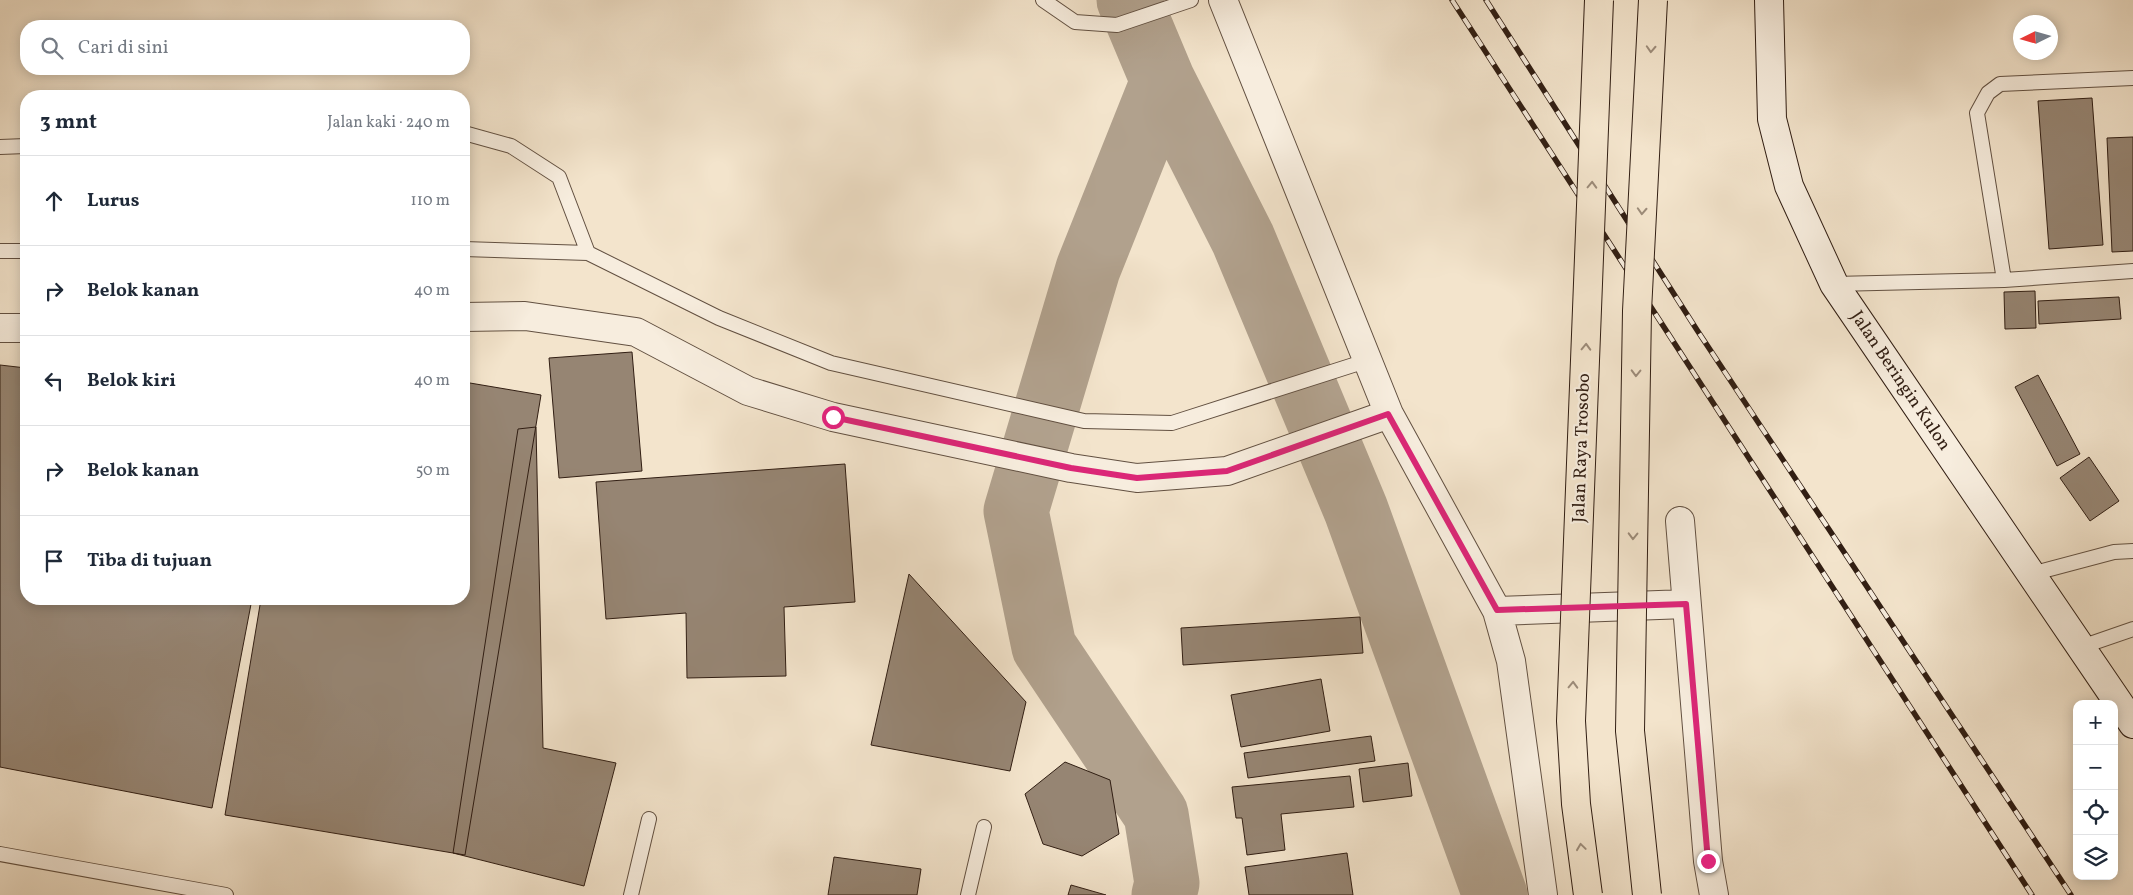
<!DOCTYPE html>
<html lang="id">
<meta charset="utf-8">
<style>
body{margin:0;font-family:Vollkorn,serif;background:#f2f2f3;color:#1f2937}
.controls{position:absolute;right:15px;bottom:15px;display:grid;overflow:hidden;border-radius:10px;box-shadow:0 2px 12px #0003}
.controls button{width:45px;height:45px;display:grid;place-items:center;padding:0;border:0;border-bottom:1px solid #e0e1e3;background:#fff;color:#1f2937;font:25px sans-serif}
.compass{position:absolute;left:2013px;top:15px;width:45px;height:45px;border-radius:50%;background:#fff;box-shadow:0 2px 12px #0003;rotate:265deg}
.stop{position:absolute;width:15px;height:15px;margin:-11px;border:4px solid #db2777;border-radius:50%;background:#fff}
.stop.end{background:#db2777;border-color:#fff;box-shadow:0 1px 5px #0008}
.list{margin:0;padding:0;list-style:none}
h2{display:flex;justify-content:space-between;align-items:center;height:65px;margin:0;padding:0 20px;font-size:21px}
h2 small{font-size:16px;font-weight:400;color:#747a83}
.list li{display:grid;grid-template-columns:32px 1fr auto;gap:15px;align-items:center;box-sizing:border-box;height:90px;padding:0 20px;border-top:1px solid #e0e1e3}
.list b{display:block;font-size:19px;white-space:nowrap}
.list em{font-size:16px;font-style:normal;color:#747a83}
.icon{flex:none;width:28px;height:28px;fill:none;stroke:currentColor;stroke-width:2;stroke-linecap:round;stroke-linejoin:round}
.map{position:relative;flex:none;width:2133px;height:895px;overflow:hidden}
.search{position:absolute;background:#fff;box-shadow:0 2px 12px #0003;left:20px;top:20px;width:450px;height:55px;display:flex;align-items:center;gap:12px;box-sizing:border-box;padding:0 18px;border-radius:20px;color:#747a83;font-size:19px}
.panel{position:absolute;background:#fff;box-shadow:0 2px 12px #0003;left:20px;top:90px;width:450px;height:515px;border-radius:20px}
.map>svg:first-child{display:block}
.lines{fill:none;stroke-linecap:round;stroke-linejoin:round}
.river{stroke:#b1a18d;stroke-width:65}
.building{fill:#968573;stroke:#311e13}
.lane-casing{stroke:#625041;stroke-width:16}
.street-casing{stroke:#625041;stroke-width:30}
.secondary-casing{stroke:#311e13;stroke-width:30}
.lane{stroke:#f7edde;stroke-width:14}
.street{stroke:#f7edde;stroke-width:28}
.secondary{stroke:#f7edde;stroke-width:28}
.rail-casing{stroke:#311e13;stroke-width:5.5}
.rail{stroke:#f7edde;stroke-width:4;stroke-dasharray:11;stroke-linecap:butt}
.highway-bridge-casing{stroke:#311e13;stroke-width:30;stroke-linecap:butt}
.highway-bridge{stroke:#f3e4cc;stroke-width:28}
.oneway{stroke:#9c8b79}
.route{stroke:#db2777;stroke-width:6}
.labels{text-anchor:middle;dominant-baseline:central;stroke-width:4.5;stroke-linejoin:round;paint-order:stroke}
.street-label{font-size:18px;fill:#311e13;stroke:#f7edde}
</style>
<div class="map">
<svg width="2133" height="895" viewBox="0 0 2133 895">
<rect width="100%" height="100%" fill="#f3e4cc"/>
<filter id="stains"><feTurbulence type="fractalNoise" baseFrequency=".004" numOctaves="4"/><feColorMatrix values="0 0 0 0 .2 0 0 0 0 .09 0 0 0 0 .02 0 0 0 .5 -.17"/></filter>
<radialGradient id="worn" r=".72"><stop offset=".6" stop-color="#630" stop-opacity="0"/><stop offset="1" stop-color="#630" stop-opacity=".3"/></radialGradient>
<g class="lines">
<path class="river" d="M1129,0L1163,81L1088,269L1016,511L1044,647L1156,814L1167,883L1164,895
M1163,81L1243,239L1356,510L1495,895"/>
</g>
<path class="building" d="M2092,98L2103,245L2049,249L2038,101Z
M2133,137V251L2112,252L2107,138Z
M2035,291L2036,328L2005,329L2004,292Z
M2119,297L2121,319L2039,324L2038,301Z
M632,352L642,471L559,478L549,358Z
M0,365L26,368V599H252L212,808L0,767Z
M2038,375L2080,454L2057,466L2015,387Z
M464,382L541,395L465,855L225,815L261,599H464Z
M536,427L543,748L616,763L584,886L453,853L518,429Z
M2089,457L2119,501L2090,521L2060,478Z
M845,464L855,602L784,607L786,676L687,678L686,613L606,619L596,482Z
M909,574L1026,702L1010,771L871,745Z
M1360,617L1363,653L1183,665L1181,628Z
M1321,679L1330,731L1241,747L1231,695Z
M1371,736L1375,761L1248,778L1244,753Z
M1065,762L1110,780L1119,834L1082,856L1043,844L1025,794Z
M1408,763L1412,796L1363,802L1359,769Z
M1350,776L1354,807L1281,814L1285,850L1247,855L1242,818H1236L1232,787Z
M1347,853L1353,895H1249L1245,867Z
M834,857L921,869L917,895H828Z
M1071,885L1106,895H1068Z"/>
<g class="lines">
<g class="lane-casing">
<path id="lane" d="M1043,0L1075,22L1117,25L1191,0
M464,133L511,146L559,177L588,253
M0,147L26,146
M464,249L588,253L719,318L831,363L1084,421L1172,423L1369,360
M0,251H26
M2004,280L1977,113L1988,93L2000,84L2133,78
M1834,284L2004,280L2133,271
M2031,574L2114,552L2133,551
M2081,647L2133,629
M0,854L226,895
M631,895L649,819
M968,895L984,827"/>
</g>
<g class="street-casing">
<path id="street" d="M1223,0L1389,414L1497,611L1511,661L1543,895
M464,317L525,316L636,332L748,391L833,417L1071,468L1137,478L1227,471L1389,414
M0,328H26
M1680,521L1708,861L1714,895
M1497,611L1686,604"/>
</g>
<g class="secondary-casing">
<path id="secondary" d="M1769,0L1772,119L1789,186L1834,284L2133,724"/>
</g>
<use href="#lane" class="lane"/>
<use href="#street" class="street"/>
<use href="#secondary" class="secondary"/>
<g class="rail-casing">
<path id="rail" d="M1452,0L2032,895
M1486,0L1697,330L2071,895"/>
</g>
<use href="#rail" class="rail"/>
<g class="highway-bridge-casing">
<path id="highway-bridge" d="M1588,895L1576,804L1571,721L1599,0
M1647,895L1630,731L1637,311L1653,0"/>
</g>
<use href="#highway-bridge" class="highway-bridge"/>
</g>
<defs><path id="oneway-chevron" d="M-2-3.5L2.5 0L-2 3.5" fill="none" stroke-width="1.6" stroke-linecap="round" stroke-linejoin="round" transform="scale(1.25)"/></defs>
<g class="oneway">
<use href="#oneway-chevron" transform="translate(1651 49) rotate(93)"/>
<use href="#oneway-chevron" transform="translate(1592 185) rotate(-88)"/>
<use href="#oneway-chevron" transform="translate(1642 211) rotate(93)"/>
<use href="#oneway-chevron" transform="translate(1586 347) rotate(-88)"/>
<use href="#oneway-chevron" transform="translate(1636 373) rotate(91)"/>
<use href="#oneway-chevron" transform="translate(1633 536) rotate(91)"/>
<use href="#oneway-chevron" transform="translate(1573 685) rotate(-88)"/>
<use href="#oneway-chevron" transform="translate(1581 847) rotate(-98)"/>
</g>
<g class="lines">
<path class="route" d="M833,417L1071,468L1137,478L1227,471L1388,414L1497,610L1686,604L1708,861"/>
</g>
<g class="labels">
<g class="street-label">
<text transform="translate(1900 381) rotate(56)">Jalan Beringin Kulon</text>
<text transform="translate(1582 448) rotate(-88)">Jalan Raya Trosobo</text>
</g>
</g>
<rect width="100%" height="100%" filter="url(#stains)"/>
<rect width="100%" height="100%" fill="url(#worn)"/>
</svg>
<div class="controls">
<button>+</button>
<button>−</button>
<button><svg class="icon" aria-label="locate" viewBox="0 0 24 24"><circle cx="12" cy="12" r="6"/><path d="M12 2v4M12 18v4M2 12h4M18 12h4"/></svg></button>
<button><svg class="icon" aria-label="layers" viewBox="0 0 24 24"><path d="M12 4l9 5-9 5-9-5zM3 14l9 5 9-5"/></svg></button>
</div>
<svg class="compass" viewBox="-18 -18 36 36"><path d="M0-13l5 13h-10z" fill="#e53935"/><path d="M0 13l5-13h-10z" fill="#747a83"/></svg>
<div class="stop" style="left:833px;top:417px"></div>
<div class="stop end" style="left:1708px;top:861px"></div>
<div class="search"><svg class="icon" aria-label="search" viewBox="0 0 24 24"><circle cx="10" cy="10" r="6"/><path d="M15 15l6 6"/></svg>Cari di sini</div>
<section class="panel">
<h2>3 mnt<small>Jalan kaki · 240 m</small></h2>
<ul class="list">
<li><svg class="icon" aria-label="ahead" viewBox="0 0 24 24"><path d="M12 20V5M6 11l6-6 6 6"/></svg><div><b>Lurus</b></div><em>110 m</em></li>
<li><svg class="icon" aria-label="right" viewBox="0 0 24 24"><path d="M7 20v-9h11M14 6l5 5-5 5"/></svg><div><b>Belok kanan</b></div><em>40 m</em></li>
<li><svg class="icon" aria-label="left" viewBox="0 0 24 24"><path d="M17 20v-9H6M10 6l-5 5 5 5"/></svg><div><b>Belok kiri</b></div><em>40 m</em></li>
<li><svg class="icon" aria-label="right" viewBox="0 0 24 24"><path d="M7 20v-9h11M14 6l5 5-5 5"/></svg><div><b>Belok kanan</b></div><em>50 m</em></li>
<li><svg class="icon" aria-label="arrive" viewBox="0 0 24 24"><path d="M6 21V4h12l-3 4 3 4H6"/></svg><div><b>Tiba di tujuan</b></div></li>
</ul>
</section>
</div>
